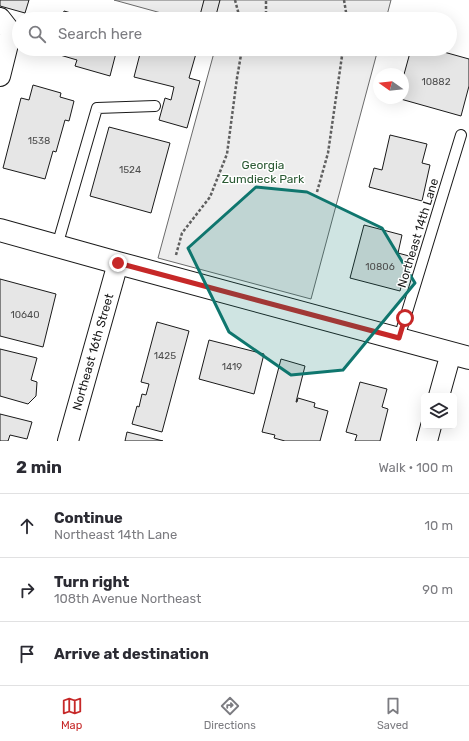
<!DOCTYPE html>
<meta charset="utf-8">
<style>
body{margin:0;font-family:Rubik,sans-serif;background:#f2f2f3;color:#2b2b33}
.controls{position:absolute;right:12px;bottom:12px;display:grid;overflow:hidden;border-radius:6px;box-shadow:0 4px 16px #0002}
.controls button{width:36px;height:36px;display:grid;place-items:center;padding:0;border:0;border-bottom:1px solid #e1e1e2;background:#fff;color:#2b2b33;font:20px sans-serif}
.compass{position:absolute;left:373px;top:68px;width:36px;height:36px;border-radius:50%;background:#fff;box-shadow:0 4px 16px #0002;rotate:285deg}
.stop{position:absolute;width:12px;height:12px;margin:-9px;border:3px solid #c62828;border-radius:50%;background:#fff}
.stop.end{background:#c62828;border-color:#fff;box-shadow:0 1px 4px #0008}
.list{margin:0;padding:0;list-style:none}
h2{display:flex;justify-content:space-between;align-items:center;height:52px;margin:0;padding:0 16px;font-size:17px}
h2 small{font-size:13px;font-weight:400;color:#7c7c81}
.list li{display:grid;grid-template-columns:26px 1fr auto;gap:12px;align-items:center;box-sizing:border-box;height:64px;padding:0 16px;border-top:1px solid #e1e1e2}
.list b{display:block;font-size:15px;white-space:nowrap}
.list p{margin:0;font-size:13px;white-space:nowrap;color:#7c7c81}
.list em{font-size:13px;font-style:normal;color:#7c7c81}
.icon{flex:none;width:22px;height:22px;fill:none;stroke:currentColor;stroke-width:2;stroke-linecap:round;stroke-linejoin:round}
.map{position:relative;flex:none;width:469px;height:441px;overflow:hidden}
.search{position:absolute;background:#fff;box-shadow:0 4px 16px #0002;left:12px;right:12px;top:12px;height:44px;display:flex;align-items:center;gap:10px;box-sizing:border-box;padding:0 14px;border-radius:22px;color:#7c7c81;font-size:15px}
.sheet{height:244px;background:#fff}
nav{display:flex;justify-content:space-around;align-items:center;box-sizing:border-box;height:56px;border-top:1px solid #e1e1e2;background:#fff;font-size:11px;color:#7c7c81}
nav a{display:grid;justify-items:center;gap:2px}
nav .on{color:#c62828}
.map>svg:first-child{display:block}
.built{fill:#ededed;stroke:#6a6a6a}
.building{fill:#e6e6e6;stroke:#1a1a1a}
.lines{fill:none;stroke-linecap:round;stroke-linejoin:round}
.lane-casing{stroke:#1a1a1a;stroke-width:12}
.street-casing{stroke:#1a1a1a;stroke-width:22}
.secondary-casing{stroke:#1a1a1a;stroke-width:24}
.path{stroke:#5f5f5f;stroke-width:2.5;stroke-dasharray:3 2;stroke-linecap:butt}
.lane{stroke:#fff;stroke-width:10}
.street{stroke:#fff;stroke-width:20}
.secondary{stroke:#fff;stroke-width:22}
.route{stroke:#c62828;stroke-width:5}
.marked{fill:#0f766e;fill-opacity:0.2;stroke:#0f766e;stroke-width:3;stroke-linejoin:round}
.labels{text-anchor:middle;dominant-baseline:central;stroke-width:3;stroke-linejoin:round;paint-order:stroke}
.number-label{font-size:10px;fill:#4d4d4d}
.park-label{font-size:12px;fill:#2b5a34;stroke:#fff}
.street-label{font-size:12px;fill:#1a1a1a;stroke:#fff}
</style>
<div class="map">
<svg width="469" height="441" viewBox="0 0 469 441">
<rect width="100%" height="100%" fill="#fff"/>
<path class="built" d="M114,0H391L386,19H183Z
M215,49H378L311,299L158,258Z"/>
<path class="building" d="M0,0H29L25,13L0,6Z
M204,0H220L215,19H199Z
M64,11L92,19H62Z
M43,49H117L110,76L75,66L77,60L43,50Z
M147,49H192L197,50L189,78L200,81L187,128L159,120L165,98L171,100L174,87L134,77L141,50L147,52Z
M411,49H433L469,59V86L461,116L397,98H403V78Z
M33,85L61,93L60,97L74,101L69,121L65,120L56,152L53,151L45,179L3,168L21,98L29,100Z
M109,127L170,143L151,213L90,196Z
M390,135L427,144L422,163L430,165L422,201L369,187L374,168L382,170Z
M364,225L402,235L398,253L409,256L400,291L350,278Z
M0,279L56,294L43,347L0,336Z
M157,322L189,331L162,432L132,424L137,406L139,407L142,394L146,395L149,384L141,382Z
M209,340L264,354L254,394L199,379Z
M0,349L37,358L31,380L37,382L36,396L28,404L0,396Z
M281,359L305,366L296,402H297L298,398L315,403L314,407L328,411L320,441H285L274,438L275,435L262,432Z
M360,382L387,389L382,407L388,409L380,441H355L357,435L346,432Z
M0,414L32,422L27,439L10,435L8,441H0Z
M127,432L163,441H125Z"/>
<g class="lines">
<g class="lane-casing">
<path id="lane" d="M57,246L97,108L155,106
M399,338L461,135"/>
</g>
<g class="street-casing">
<path id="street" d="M0,18L11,32L0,76
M439,396L451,353
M68,441L118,263
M427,441L431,426"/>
</g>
<g class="secondary-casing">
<path id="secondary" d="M0,230L118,263L469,358"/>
</g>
<path class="path" d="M235,0L240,19
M344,0L346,12V19
M266,19V0
M317,192L328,153L343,49
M176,255L182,233L210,197L227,154L237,78L242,49"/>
<use href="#lane" class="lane"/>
<use href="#street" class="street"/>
<use href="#secondary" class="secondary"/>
</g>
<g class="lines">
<path class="route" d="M118,263L399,338L405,318"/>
</g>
<path class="marked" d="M256,187L307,192L382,228L415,283L343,370L291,375L229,332L188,248Z"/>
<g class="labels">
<g class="number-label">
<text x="436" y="82">10882</text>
<text x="39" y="141">1538</text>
<text x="130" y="170">1524</text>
<text x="380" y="267">10806</text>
<text x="25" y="315">10640</text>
<text x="165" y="356">1425</text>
<text x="232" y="367">1419</text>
</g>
<g class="park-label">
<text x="263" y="165">Georgia<tspan x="263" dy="14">Zumdieck Park</tspan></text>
</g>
<g class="street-label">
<text transform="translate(418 233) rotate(-73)">Northeast 14th Lane</text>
<text transform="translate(93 352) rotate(-74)">Northeast 16th Street</text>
</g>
</g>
</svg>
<div class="controls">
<button><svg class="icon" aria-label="layers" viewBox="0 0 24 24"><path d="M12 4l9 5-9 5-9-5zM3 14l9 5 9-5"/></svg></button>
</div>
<svg class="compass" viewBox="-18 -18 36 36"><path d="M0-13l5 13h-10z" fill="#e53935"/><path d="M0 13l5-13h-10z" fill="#7c7c81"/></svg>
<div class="stop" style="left:405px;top:318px"></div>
<div class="stop end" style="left:118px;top:263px"></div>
<div class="search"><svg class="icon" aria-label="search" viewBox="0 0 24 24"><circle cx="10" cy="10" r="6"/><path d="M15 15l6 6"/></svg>Search here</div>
</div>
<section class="sheet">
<h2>2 min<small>Walk · 100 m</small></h2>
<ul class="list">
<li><svg class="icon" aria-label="ahead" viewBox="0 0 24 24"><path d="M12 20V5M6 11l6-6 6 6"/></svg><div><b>Continue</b><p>Northeast 14th Lane</p></div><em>10 m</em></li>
<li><svg class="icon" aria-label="right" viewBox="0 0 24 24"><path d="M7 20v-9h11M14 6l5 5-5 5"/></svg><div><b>Turn right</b><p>108th Avenue Northeast</p></div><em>90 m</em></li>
<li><svg class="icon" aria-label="arrive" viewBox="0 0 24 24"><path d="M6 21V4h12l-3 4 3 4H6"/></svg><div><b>Arrive at destination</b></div></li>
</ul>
</section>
<nav>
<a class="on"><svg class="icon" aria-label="map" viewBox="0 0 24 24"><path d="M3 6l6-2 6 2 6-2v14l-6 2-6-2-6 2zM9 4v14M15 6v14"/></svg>Map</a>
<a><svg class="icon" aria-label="directions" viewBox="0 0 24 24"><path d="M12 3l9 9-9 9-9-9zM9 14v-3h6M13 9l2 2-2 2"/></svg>Directions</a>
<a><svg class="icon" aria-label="saved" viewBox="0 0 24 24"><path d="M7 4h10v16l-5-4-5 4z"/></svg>Saved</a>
</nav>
